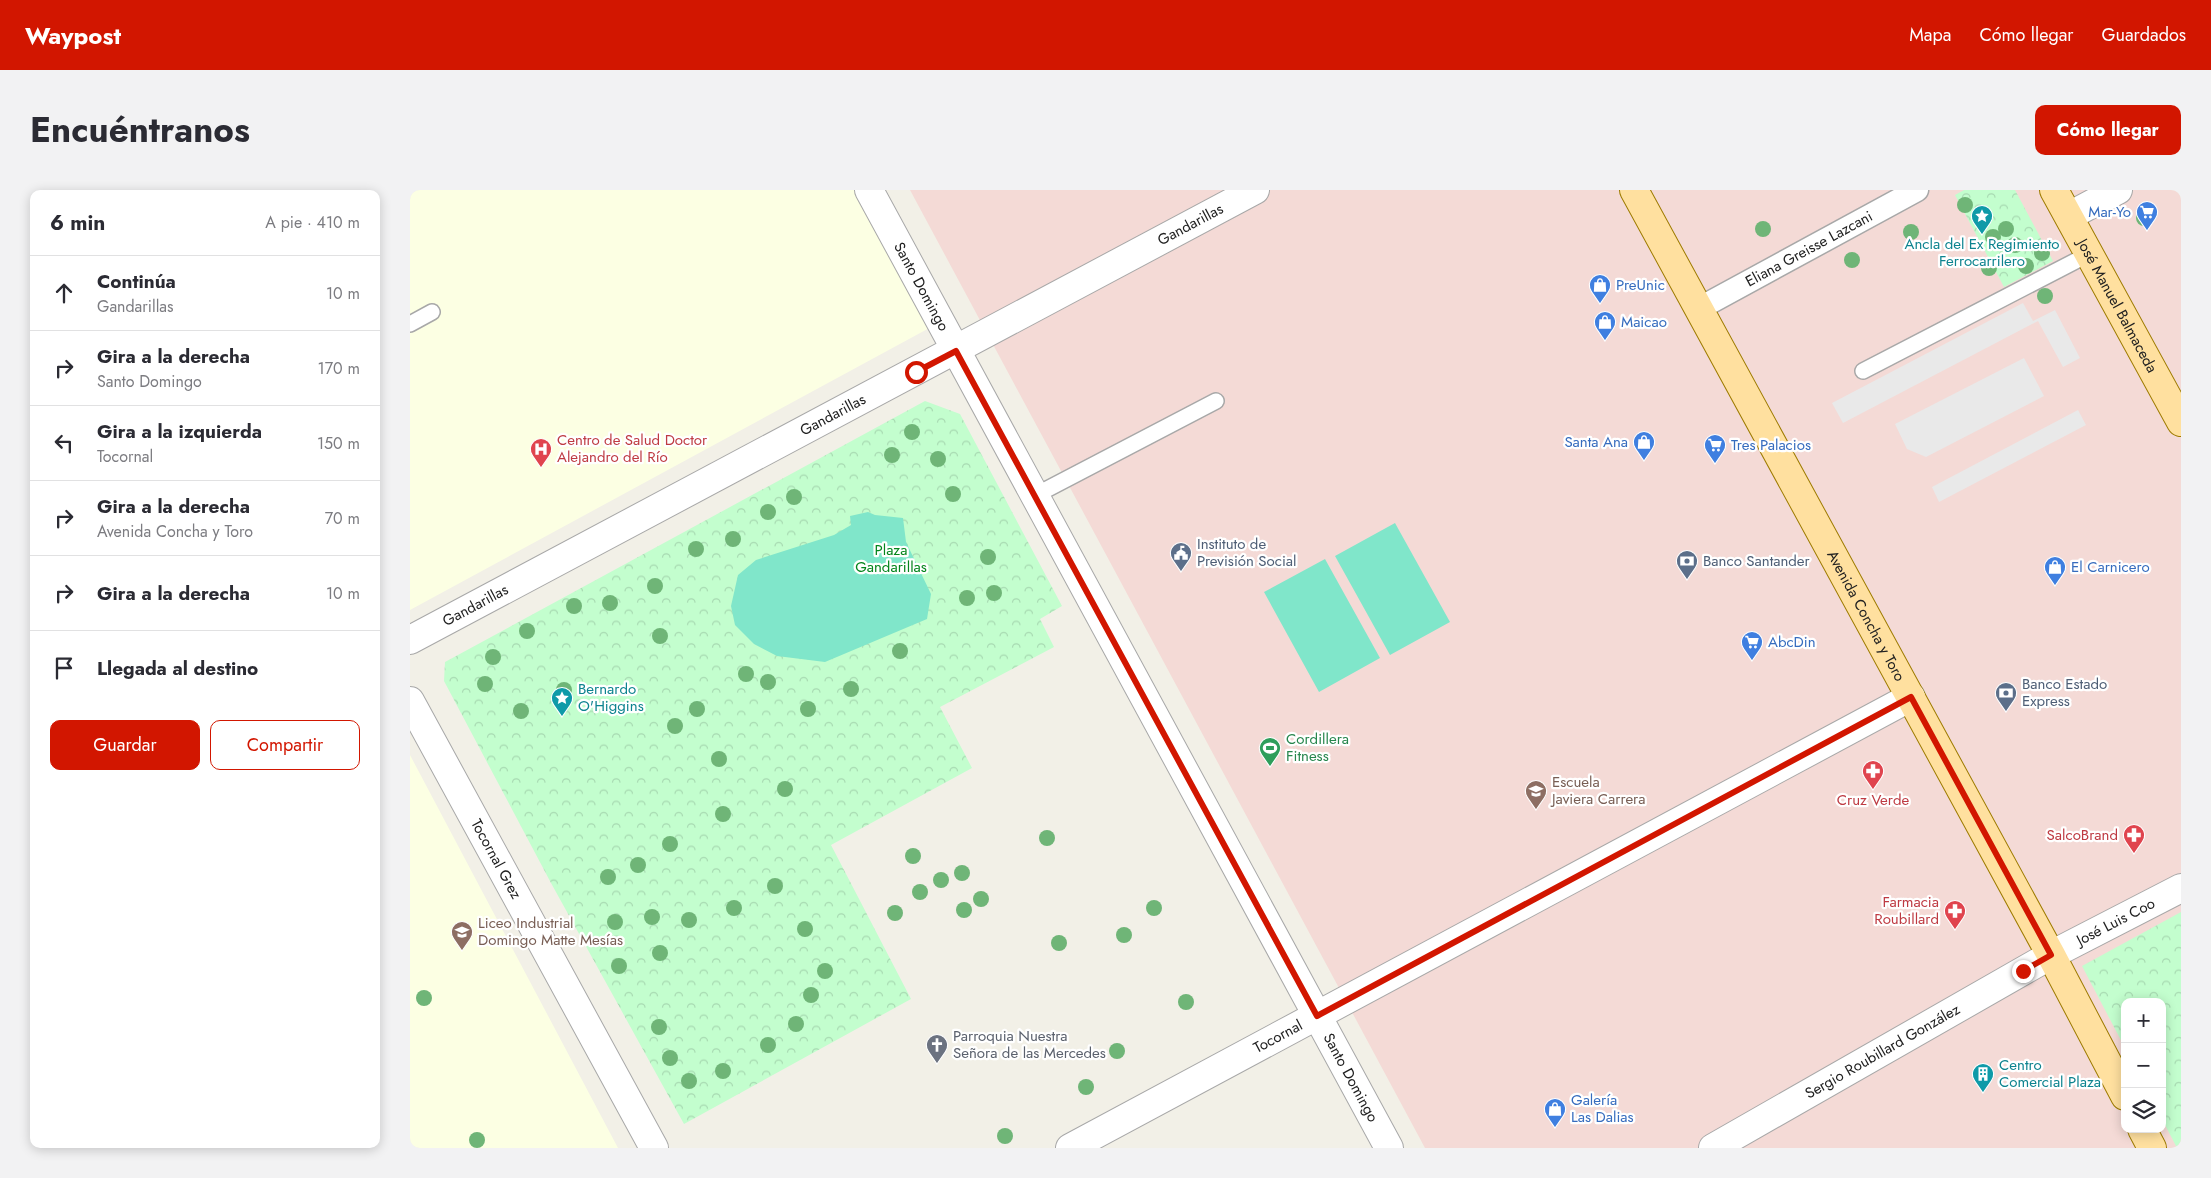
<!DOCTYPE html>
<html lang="es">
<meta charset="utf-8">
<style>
body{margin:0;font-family:Jost,sans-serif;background:#f2f2f3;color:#2b2b33}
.controls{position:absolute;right:15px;bottom:15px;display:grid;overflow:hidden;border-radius:10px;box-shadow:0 2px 12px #0003}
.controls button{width:45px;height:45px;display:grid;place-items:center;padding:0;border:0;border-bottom:1px solid #e1e1e2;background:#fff;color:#2b2b33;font:25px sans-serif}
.stop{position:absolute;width:15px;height:15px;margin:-11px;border:4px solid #d21600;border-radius:50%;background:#fff}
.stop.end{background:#d21600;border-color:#fff;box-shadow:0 1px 5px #0008}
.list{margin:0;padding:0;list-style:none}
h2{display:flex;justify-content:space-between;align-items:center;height:65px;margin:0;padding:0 20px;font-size:21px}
h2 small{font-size:16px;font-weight:400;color:#7c7c81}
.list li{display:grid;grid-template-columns:32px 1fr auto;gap:15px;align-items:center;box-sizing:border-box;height:75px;padding:0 20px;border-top:1px solid #e1e1e2}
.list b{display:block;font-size:19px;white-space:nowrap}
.list p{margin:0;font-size:16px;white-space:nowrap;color:#7c7c81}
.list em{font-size:16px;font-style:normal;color:#7c7c81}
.actions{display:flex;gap:10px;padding:15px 20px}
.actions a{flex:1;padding:11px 0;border:1px solid #d21600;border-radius:10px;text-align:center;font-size:18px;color:#d21600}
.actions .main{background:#d21600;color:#fff}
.icon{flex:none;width:28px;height:28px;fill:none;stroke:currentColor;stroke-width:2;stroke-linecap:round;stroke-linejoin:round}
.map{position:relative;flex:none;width:1771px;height:958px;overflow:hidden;border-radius:10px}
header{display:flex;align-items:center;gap:30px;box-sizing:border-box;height:70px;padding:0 25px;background:#d21600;color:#fff}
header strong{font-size:24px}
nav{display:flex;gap:28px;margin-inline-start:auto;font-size:18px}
.intro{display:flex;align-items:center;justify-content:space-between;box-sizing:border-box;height:120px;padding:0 30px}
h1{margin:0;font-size:35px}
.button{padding:12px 22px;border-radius:10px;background:#d21600;color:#fff;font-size:18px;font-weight:700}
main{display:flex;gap:30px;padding:0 30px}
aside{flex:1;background:#fff;border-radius:10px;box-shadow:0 2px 12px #0003}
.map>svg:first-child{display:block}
.commercial{fill:#f4dad6;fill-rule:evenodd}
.education{fill:#fcffe3}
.park{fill:url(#park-crowns)}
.pitch{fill:#80e6ca}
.parking{fill:#e9e9e9}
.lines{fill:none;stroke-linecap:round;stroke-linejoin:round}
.service-casing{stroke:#a8a8a8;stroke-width:18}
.pedestrian-casing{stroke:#a8a8a8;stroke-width:25}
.tertiary-casing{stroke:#a8a8a8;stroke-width:30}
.primary-casing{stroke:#9e7b00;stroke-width:30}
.service{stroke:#fff;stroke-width:15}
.pedestrian{stroke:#fff;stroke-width:22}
.tertiary{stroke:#fff;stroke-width:28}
.primary{stroke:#ffe09f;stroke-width:28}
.tree{fill:#6fb577}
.route{stroke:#d21600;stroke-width:6}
.labels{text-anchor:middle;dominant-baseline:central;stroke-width:4.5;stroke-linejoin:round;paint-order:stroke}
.shop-label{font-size:15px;fill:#366cbe;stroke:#fff;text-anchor:start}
.street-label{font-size:15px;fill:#212121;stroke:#fff}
.culture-label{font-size:15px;fill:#0d838f;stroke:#fff;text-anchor:start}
.health-label{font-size:15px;fill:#be3a42;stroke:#fff;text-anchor:end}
.service-label{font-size:15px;fill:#4e5e75;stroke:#fff;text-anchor:start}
.park-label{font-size:15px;fill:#04851c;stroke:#fff}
.leisure-label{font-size:15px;fill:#27864d;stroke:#fff;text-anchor:start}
.education-label{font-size:15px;fill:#785e54;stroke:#fff;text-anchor:start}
.worship-label{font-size:15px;fill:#5b616d;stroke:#fff;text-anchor:start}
</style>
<header>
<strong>Waypost</strong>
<nav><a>Mapa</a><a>Cómo llegar</a><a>Guardados</a></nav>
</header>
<div class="intro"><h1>Encuéntranos</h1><a class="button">Cómo llegar</a></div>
<main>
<aside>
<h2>6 min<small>A pie · 410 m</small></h2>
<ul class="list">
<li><svg class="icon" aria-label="ahead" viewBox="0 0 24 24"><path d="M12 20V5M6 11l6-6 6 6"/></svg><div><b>Continúa</b><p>Gandarillas</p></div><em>10 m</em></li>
<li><svg class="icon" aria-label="right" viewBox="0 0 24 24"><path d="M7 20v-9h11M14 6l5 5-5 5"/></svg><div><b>Gira a la derecha</b><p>Santo Domingo</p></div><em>170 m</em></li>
<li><svg class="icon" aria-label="left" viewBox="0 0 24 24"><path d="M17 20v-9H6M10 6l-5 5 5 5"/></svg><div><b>Gira a la izquierda</b><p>Tocornal</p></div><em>150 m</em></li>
<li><svg class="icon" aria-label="right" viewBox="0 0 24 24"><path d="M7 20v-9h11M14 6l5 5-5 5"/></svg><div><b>Gira a la derecha</b><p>Avenida Concha y Toro</p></div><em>70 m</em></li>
<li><svg class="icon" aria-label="right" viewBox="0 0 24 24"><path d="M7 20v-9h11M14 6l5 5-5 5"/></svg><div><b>Gira a la derecha</b></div><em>10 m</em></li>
<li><svg class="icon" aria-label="arrive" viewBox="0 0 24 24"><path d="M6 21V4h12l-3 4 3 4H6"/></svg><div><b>Llegada al destino</b></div></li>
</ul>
<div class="actions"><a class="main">Guardar</a><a>Compartir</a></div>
</aside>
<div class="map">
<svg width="1771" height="958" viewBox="0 0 1771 958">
<defs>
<pattern id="park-crowns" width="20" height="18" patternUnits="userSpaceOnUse" patternTransform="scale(1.25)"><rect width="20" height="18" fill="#c3fece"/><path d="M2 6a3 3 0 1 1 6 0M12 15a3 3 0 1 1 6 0" fill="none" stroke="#a7d9b1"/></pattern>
</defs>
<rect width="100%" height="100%" fill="#f2f0e7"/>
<path class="commercial" d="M500,0H1771V958H1015ZM1715,812H1752V939H1715Z"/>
<path class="education" d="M0,0H449L523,136L0,420Z
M0,565L208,958H0Z"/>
<path class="park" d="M1554,0H1605L1643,71L1594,97L1545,5Z
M515,211L550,224L652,416L630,429L644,457L530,517L562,578L421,655L501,809L274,934L141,693L34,491L35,472Z
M1771,722V958H1767L1752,929V812H1715V858L1672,776Z"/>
<path class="pitch" d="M458,322L465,325L493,328L496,352L521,404L517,429L415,472L367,466L344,454L325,435L321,416L328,385L346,370L424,345L441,335L440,326Z
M985,333L1040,432L980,465L925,366Z
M915,369L970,468L909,502L854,402Z"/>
<path class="parking" d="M1613,113L1623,131L1645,120L1670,168L1653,177L1628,131L1433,233L1422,213Z
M1614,168L1634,206L1516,267L1497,259L1485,234Z
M1668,220L1676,235L1529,312L1522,297Z"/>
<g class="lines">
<g class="service-casing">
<path id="service" d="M0,134L22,122
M1453,181L1679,64
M624,306L806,211"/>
</g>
<g class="pedestrian-casing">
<g id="pedestrian">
<path id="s1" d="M1290,118L1507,0"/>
</g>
</g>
<g class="tertiary-casing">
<g id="tertiary">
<path id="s2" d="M459,0L979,958"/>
<path d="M1659,26L1708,0"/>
<path id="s3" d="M0,450L845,0"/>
<path id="s4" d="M0,511L244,958"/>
<path id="s5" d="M660,958L1501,507"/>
<path id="s6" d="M1303,958L1641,765L1771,698"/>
</g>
</g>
<g class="primary-casing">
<g id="primary">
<path id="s7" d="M1224,0L1641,765L1715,906"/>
<path id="s8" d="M1644,0L1771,232"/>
<path d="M1732,939L1742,958"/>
</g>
</g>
<use href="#service" class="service"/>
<use href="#pedestrian" class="pedestrian"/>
<use href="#tertiary" class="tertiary"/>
<use href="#primary" class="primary"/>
</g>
<g class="tree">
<circle cx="1555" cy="15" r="8"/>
<circle cx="1734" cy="28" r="8"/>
<circle cx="1353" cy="39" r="8"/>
<circle cx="1596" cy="39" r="8"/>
<circle cx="1501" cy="42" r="8"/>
<circle cx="1583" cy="47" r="8"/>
<circle cx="1605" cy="55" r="8"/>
<circle cx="1632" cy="63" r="8"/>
<circle cx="1442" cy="70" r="8"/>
<circle cx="1616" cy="76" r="8"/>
<circle cx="1579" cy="78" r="8"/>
<circle cx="1635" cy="106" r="8"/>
<circle cx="502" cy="242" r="8"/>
<circle cx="482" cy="265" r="8"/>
<circle cx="528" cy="269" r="8"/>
<circle cx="543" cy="304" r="8"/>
<circle cx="384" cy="307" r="8"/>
<circle cx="358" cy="322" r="8"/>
<circle cx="323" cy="349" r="8"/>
<circle cx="286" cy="359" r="8"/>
<circle cx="578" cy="367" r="8"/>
<circle cx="245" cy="396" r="8"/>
<circle cx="584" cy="403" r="8"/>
<circle cx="557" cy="408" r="8"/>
<circle cx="200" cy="413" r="8"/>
<circle cx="164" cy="416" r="8"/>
<circle cx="117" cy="441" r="8"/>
<circle cx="250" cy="446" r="8"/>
<circle cx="490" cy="461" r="8"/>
<circle cx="83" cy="467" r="8"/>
<circle cx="336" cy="484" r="8"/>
<circle cx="358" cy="492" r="8"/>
<circle cx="75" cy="494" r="8"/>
<circle cx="441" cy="499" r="8"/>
<circle cx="154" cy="500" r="8"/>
<circle cx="287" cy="519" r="8"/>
<circle cx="398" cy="519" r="8"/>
<circle cx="111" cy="521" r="8"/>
<circle cx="265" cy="536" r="8"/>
<circle cx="309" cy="569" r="8"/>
<circle cx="375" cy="599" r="8"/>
<circle cx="313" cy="624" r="8"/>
<circle cx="637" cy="648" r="8"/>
<circle cx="260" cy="654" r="8"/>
<circle cx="503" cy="666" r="8"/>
<circle cx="228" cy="675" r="8"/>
<circle cx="552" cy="683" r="8"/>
<circle cx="198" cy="687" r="8"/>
<circle cx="531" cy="690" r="8"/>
<circle cx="365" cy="696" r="8"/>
<circle cx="510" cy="702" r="8"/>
<circle cx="571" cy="709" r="8"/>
<circle cx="324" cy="718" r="8"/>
<circle cx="744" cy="718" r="8"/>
<circle cx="554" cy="720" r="8"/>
<circle cx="485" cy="723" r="8"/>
<circle cx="242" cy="727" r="8"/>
<circle cx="279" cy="730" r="8"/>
<circle cx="205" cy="732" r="8"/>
<circle cx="395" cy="739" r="8"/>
<circle cx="714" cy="745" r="8"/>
<circle cx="649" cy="753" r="8"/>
<circle cx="250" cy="763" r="8"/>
<circle cx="209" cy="776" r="8"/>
<circle cx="415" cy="781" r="8"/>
<circle cx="401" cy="805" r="8"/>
<circle cx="14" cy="808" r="8"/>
<circle cx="776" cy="812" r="8"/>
<circle cx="386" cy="834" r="8"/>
<circle cx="249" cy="837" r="8"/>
<circle cx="358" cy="855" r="8"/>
<circle cx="707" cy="861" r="8"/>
<circle cx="260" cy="868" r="8"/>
<circle cx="313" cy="881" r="8"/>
<circle cx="279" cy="891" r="8"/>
<circle cx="676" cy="897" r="8"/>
<circle cx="595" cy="946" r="8"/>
<circle cx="67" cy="950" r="8"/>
</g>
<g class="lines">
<path class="route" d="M506,182L546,161L907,826L1501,507L1641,765L1613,781"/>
</g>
<defs>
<g id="supermarket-pin" transform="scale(1.125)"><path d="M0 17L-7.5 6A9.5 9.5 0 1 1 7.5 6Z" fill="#3f7fe0" stroke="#fff"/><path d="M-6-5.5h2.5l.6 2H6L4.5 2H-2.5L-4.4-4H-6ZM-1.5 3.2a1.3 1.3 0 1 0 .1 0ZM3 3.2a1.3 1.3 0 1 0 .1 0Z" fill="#fff"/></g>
<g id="sight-pin" transform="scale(1.125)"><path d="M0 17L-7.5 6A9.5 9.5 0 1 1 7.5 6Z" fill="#0f9aa8" stroke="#fff"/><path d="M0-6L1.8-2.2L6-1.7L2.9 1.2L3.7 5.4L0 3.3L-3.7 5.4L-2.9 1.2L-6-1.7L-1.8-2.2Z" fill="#fff"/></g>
<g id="shop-pin" transform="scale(1.125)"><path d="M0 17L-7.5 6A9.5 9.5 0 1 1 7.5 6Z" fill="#3f7fe0" stroke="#fff"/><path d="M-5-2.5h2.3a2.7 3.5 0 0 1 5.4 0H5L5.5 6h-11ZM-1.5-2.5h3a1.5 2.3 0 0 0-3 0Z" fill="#fff"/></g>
<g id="hospital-pin" transform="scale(1.125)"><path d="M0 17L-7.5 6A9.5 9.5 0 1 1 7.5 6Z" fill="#e0444e" stroke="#fff"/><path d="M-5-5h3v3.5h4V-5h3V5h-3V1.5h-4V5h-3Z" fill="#fff"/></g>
<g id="civic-pin" transform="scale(1.125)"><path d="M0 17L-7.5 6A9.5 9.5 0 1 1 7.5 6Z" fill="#5c6f8a" stroke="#fff"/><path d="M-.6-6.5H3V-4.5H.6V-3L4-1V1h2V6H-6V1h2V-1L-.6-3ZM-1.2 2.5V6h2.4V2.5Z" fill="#fff"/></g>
<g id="bank-pin" transform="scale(1.125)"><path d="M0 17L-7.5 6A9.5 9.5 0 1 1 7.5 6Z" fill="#5c6f8a" stroke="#fff"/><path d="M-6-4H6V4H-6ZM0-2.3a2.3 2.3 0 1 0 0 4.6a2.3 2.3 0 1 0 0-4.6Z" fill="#fff"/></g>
<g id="stadium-pin" transform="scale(1.125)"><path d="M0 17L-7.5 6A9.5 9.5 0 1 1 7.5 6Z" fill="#2e9e5b" stroke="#fff"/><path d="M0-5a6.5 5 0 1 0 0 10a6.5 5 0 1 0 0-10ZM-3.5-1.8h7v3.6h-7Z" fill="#fff"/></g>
<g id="pharmacy-pin" transform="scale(1.125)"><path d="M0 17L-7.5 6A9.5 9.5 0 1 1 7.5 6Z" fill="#e0444e" stroke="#fff"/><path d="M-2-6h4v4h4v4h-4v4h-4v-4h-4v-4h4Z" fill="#fff"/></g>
<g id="school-pin" transform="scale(1.125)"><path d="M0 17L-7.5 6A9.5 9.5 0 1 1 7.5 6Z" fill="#8d6e63" stroke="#fff"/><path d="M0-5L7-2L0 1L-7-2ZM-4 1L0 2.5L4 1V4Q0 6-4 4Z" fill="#fff"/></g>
<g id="church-pin" transform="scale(1.125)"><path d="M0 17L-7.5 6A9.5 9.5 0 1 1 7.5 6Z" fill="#6b7280" stroke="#fff"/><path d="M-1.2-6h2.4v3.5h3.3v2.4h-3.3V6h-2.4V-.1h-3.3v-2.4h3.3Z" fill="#fff"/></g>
<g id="building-pin" transform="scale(1.125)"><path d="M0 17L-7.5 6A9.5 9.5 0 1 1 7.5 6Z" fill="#0f9aa8" stroke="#fff"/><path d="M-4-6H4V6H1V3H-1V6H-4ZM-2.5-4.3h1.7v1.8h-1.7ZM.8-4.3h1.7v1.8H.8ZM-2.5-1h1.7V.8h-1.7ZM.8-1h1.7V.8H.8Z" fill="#fff"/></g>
</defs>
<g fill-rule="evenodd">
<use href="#supermarket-pin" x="1737" y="22"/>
<use href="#sight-pin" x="1572" y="26"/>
<use href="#shop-pin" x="1190" y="95"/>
<use href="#shop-pin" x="1195" y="132"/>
<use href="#shop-pin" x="1234" y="252"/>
<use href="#supermarket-pin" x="1305" y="255"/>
<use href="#hospital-pin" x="131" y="259"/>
<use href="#civic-pin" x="771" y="363"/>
<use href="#bank-pin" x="1277" y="371"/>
<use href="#shop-pin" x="1645" y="377"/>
<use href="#supermarket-pin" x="1342" y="452"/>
<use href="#bank-pin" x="1596" y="503"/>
<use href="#sight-pin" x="152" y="508"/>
<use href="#stadium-pin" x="860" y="558"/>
<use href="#pharmacy-pin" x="1463" y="581"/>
<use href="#school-pin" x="1126" y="601"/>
<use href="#pharmacy-pin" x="1724" y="645"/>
<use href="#pharmacy-pin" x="1545" y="721"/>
<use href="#school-pin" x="52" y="742"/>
<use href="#church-pin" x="527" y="855"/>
<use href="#building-pin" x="1573" y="884"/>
<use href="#shop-pin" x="1145" y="919"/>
</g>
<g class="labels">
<g class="shop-label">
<text x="1721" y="22" text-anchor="end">Mar-Yo</text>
<text x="1206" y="95">PreUnic</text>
<text x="1211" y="132">Maicao</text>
<text x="1218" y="252" text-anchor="end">Santa Ana</text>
<text x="1321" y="255">Tres Palacios</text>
<text x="1661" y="377">El Carnicero</text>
<text x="1358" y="452">AbcDin</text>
<text x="1161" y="910">Galería<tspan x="1161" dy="17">Las Dalias</tspan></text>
</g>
<g class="street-label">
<text stroke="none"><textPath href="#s3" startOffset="884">Gandarillas</textPath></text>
<text stroke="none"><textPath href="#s1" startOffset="124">Eliana Greisse Lazcani</textPath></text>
<text stroke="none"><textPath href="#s2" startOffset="110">Santo Domingo</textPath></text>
<text stroke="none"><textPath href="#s8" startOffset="132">José Manuel Balmaceda</textPath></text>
<text stroke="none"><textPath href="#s3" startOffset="479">Gandarillas</textPath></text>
<text stroke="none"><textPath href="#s3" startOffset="74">Gandarillas</textPath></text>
<text stroke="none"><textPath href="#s7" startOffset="485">Avenida Concha y Toro</textPath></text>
<text stroke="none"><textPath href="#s4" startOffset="180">Tocornal Grez</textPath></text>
<text stroke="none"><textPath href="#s6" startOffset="462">José Luis Coo</textPath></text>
<text stroke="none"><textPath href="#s5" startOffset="236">Tocornal</textPath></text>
<text stroke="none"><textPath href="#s6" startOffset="195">Sergio Roubillard González</textPath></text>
<text stroke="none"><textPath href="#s2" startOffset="1010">Santo Domingo</textPath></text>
</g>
<g class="culture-label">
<text x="1572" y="54" text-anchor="middle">Ancla del Ex Regimiento<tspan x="1572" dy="17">Ferrocarrilero</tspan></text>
<text x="168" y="499">Bernardo<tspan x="168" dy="17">O'Higgins</tspan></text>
<text x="1589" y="875">Centro<tspan x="1589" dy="17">Comercial Plaza</tspan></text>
</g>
<g class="health-label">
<text x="147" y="250" text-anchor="start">Centro de Salud Doctor<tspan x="147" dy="17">Alejandro del Río</tspan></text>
<text x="1463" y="610" text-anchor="middle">Cruz Verde</text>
<text x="1708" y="645">SalcoBrand</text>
<text x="1529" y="712">Farmacia<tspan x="1529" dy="17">Roubillard</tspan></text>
</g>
<g class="service-label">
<text x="787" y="354">Instituto de<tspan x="787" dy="17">Previsión Social</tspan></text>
<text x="1293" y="371">Banco Santander</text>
<text x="1612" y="494">Banco Estado<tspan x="1612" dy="17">Express</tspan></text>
</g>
<g class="park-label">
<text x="481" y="360">Plaza<tspan x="481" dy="17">Gandarillas</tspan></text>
</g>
<g class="leisure-label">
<text x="876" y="549">Cordillera<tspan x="876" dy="17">Fitness</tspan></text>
</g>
<g class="education-label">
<text x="1142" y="592">Escuela<tspan x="1142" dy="17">Javiera Carrera</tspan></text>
<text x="68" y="733">Liceo Industrial<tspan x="68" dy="17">Domingo Matte Mesías</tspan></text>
</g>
<g class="worship-label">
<text x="543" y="846">Parroquia Nuestra<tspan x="543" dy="17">Señora de las Mercedes</tspan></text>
</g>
</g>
</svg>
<div class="controls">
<button>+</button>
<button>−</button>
<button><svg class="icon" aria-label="layers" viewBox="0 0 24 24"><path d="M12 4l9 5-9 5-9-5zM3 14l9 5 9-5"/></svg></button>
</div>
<div class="stop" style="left:506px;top:182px"></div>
<div class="stop end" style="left:1613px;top:781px"></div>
</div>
</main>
